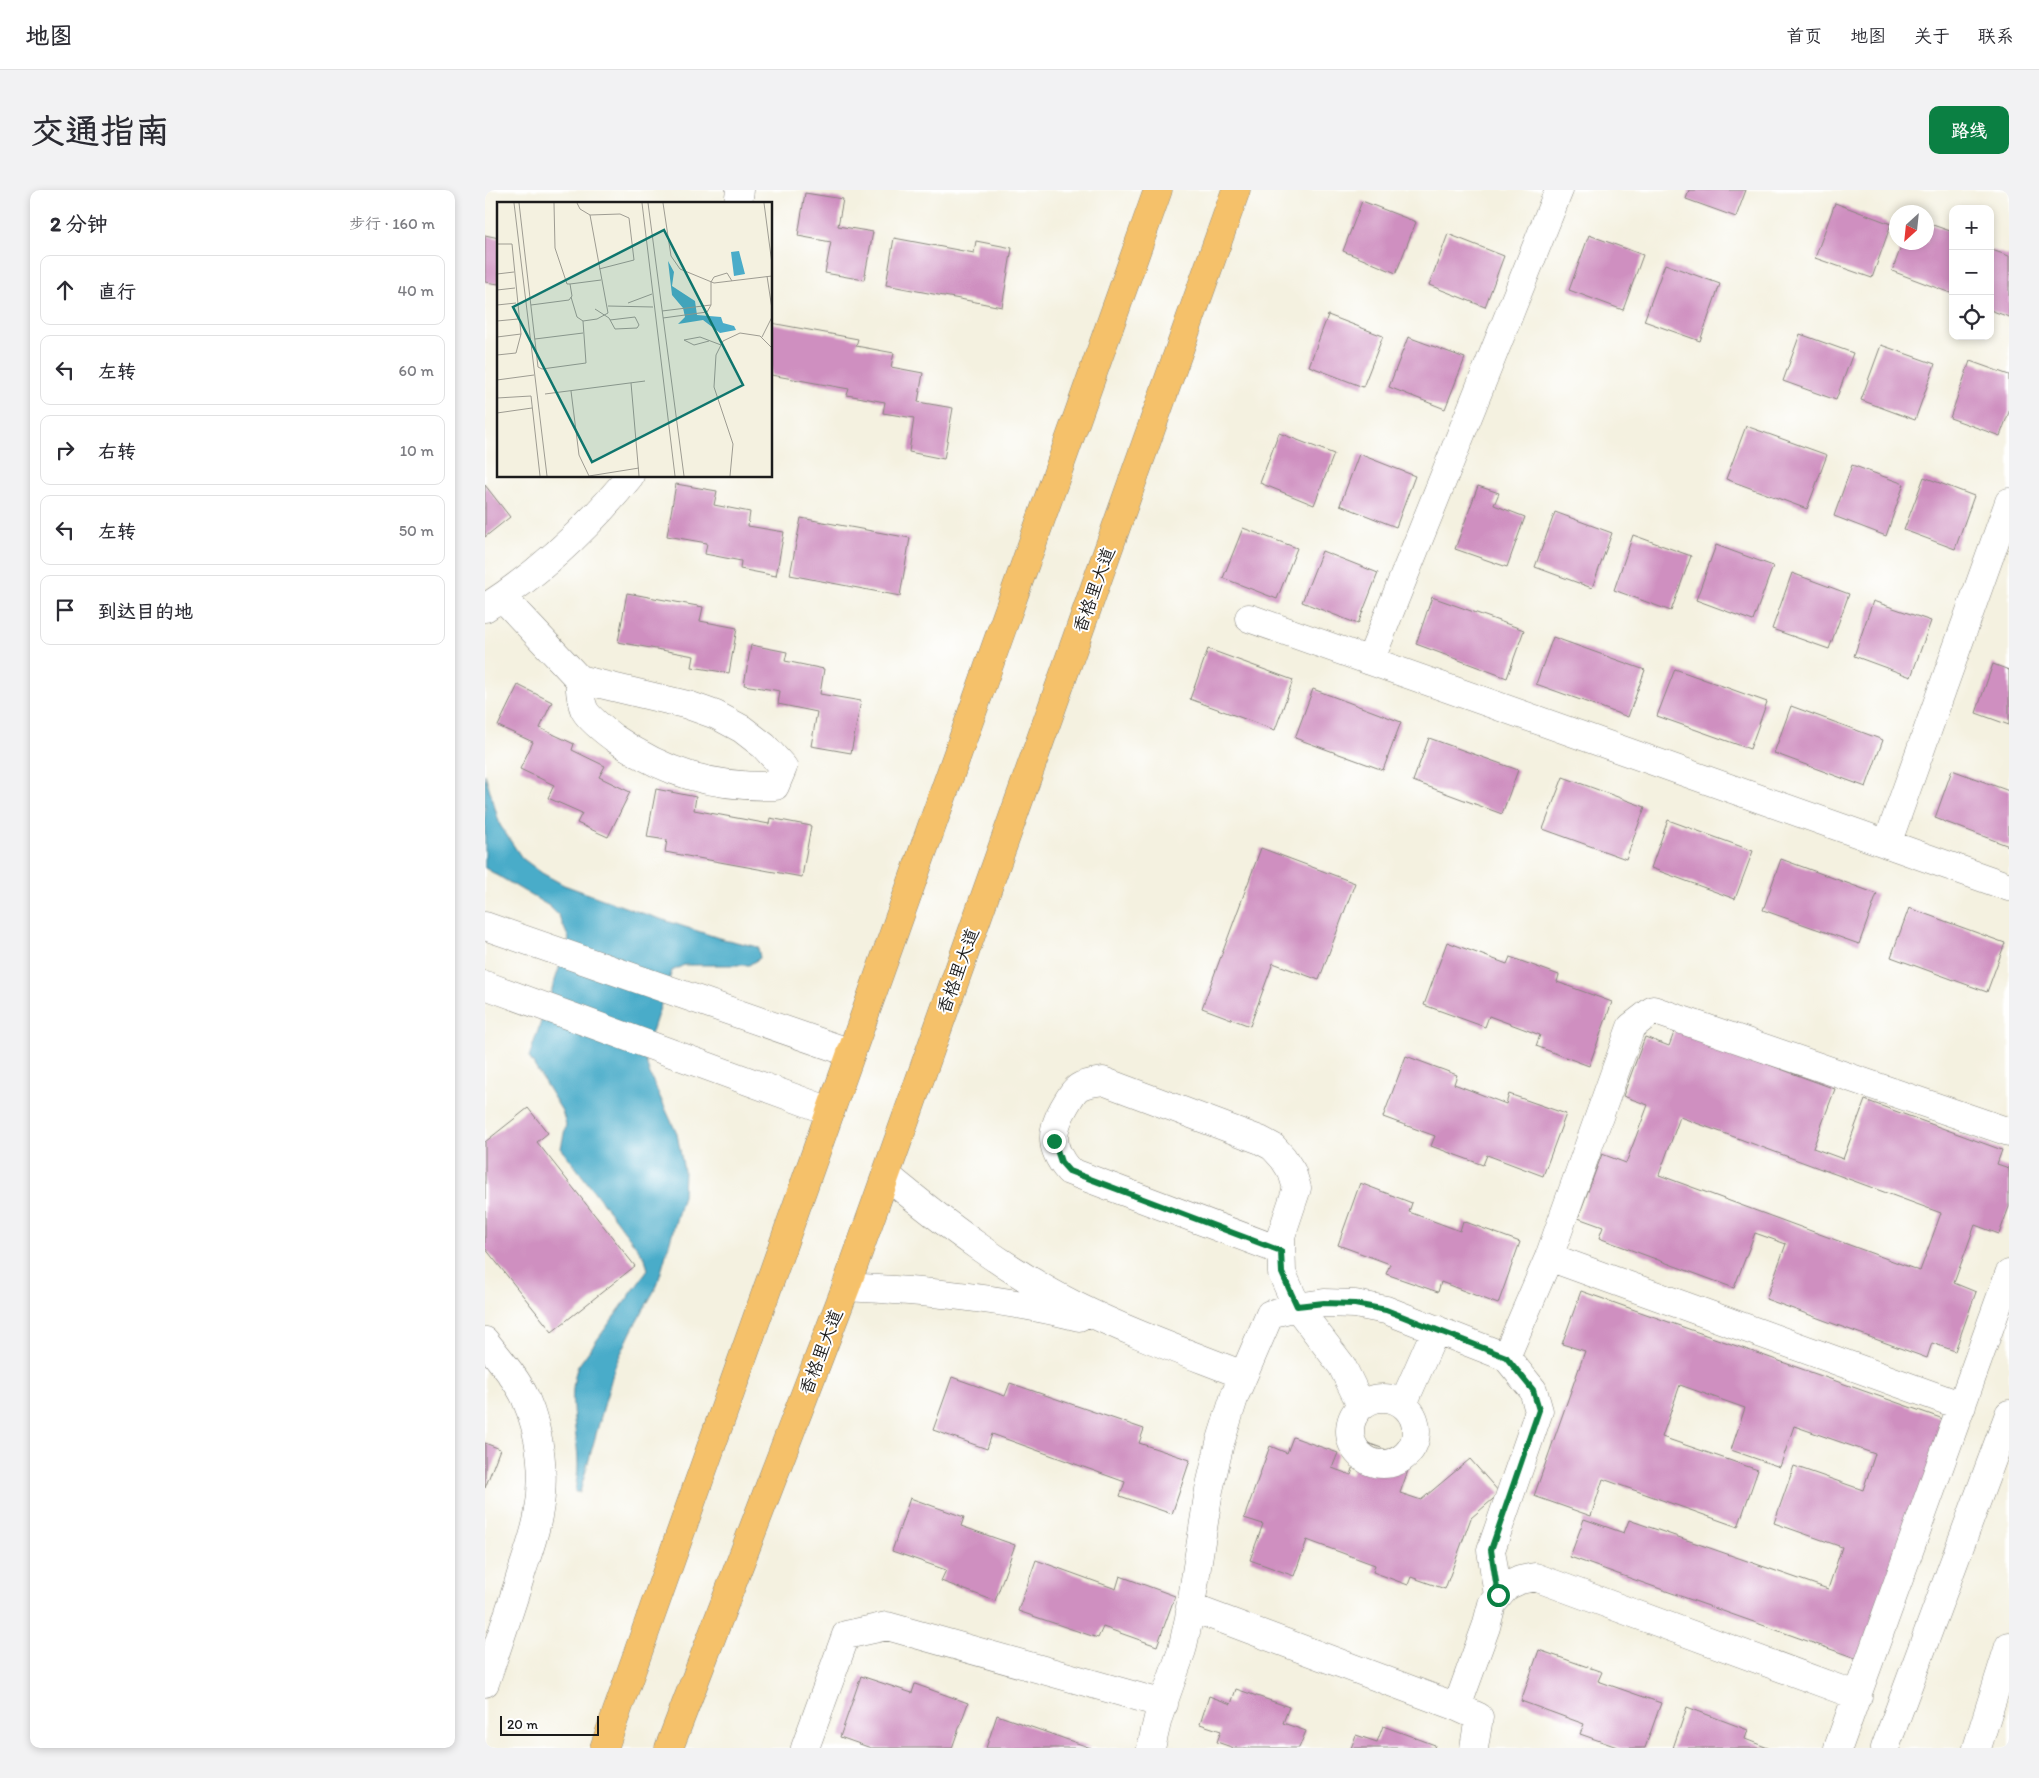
<!DOCTYPE html>
<html lang="zh">
<meta charset="utf-8">
<style>
body{margin:0;font-family:Itim,"LXGW WenKai TC",sans-serif;background:#f2f2f3;color:#2b2b33}
.controls{position:absolute;right:15px;top:15px;display:grid;overflow:hidden;border-radius:10px;box-shadow:0 2px 8px #0003}
.controls button{width:45px;height:45px;display:grid;place-items:center;padding:0;border:0;border-bottom:1px solid #e1e1e2;background:#fff;color:#2b2b33;font:25px sans-serif}
.compass{position:absolute;left:1404px;top:15px;width:45px;height:45px;border-radius:50%;background:#fff;box-shadow:0 2px 8px #0003;rotate:207deg}
.scale{position:absolute;left:15px;bottom:12px;width:99px;box-sizing:border-box;padding-left:5px;border:2px solid #1c1c1c;border-top:0;font-size:14px;line-height:18px;white-space:nowrap;color:#1c1c1c;-webkit-text-stroke:4px #fff;paint-order:stroke}
.stop{position:absolute;width:15px;height:15px;margin:-11px;border:4px solid #0b8043;border-radius:50%;background:#fff}
.stop.end{background:#0b8043;border-color:#fff;box-shadow:0 1px 5px #0008}
.list{margin:0;padding:0;list-style:none}
h2{display:flex;justify-content:space-between;align-items:center;height:65px;margin:0;padding:0 20px;font-size:21px}
h2 small{font-size:16px;font-weight:400;color:#7c7c81}
.list li{display:grid;grid-template-columns:32px 1fr auto;gap:15px;align-items:center;box-sizing:border-box;height:70px;margin:0 10px 10px;padding:0 10px;border:1px solid #e1e1e2;border-radius:10px}
.list b{display:block;font-size:19px;white-space:nowrap}
.list em{font-size:16px;font-style:normal;color:#7c7c81}
.icon{flex:none;width:28px;height:28px;fill:none;stroke:currentColor;stroke-width:2;stroke-linecap:round;stroke-linejoin:round}
.map{position:relative;flex:none;width:1524px;height:1558px;overflow:hidden;border-radius:10px}
header{display:flex;align-items:center;gap:30px;box-sizing:border-box;height:70px;padding:0 25px;background:#fff;border-bottom:1px solid #e1e1e2}
header strong{font-size:24px}
nav{display:flex;gap:28px;margin-inline-start:auto;font-size:18px}
.intro{display:flex;align-items:center;justify-content:space-between;box-sizing:border-box;height:120px;padding:0 30px}
h1{margin:0;font-size:35px}
.button{padding:12px 22px;border-radius:10px;background:#0b8043;color:#fff;font-size:18px;font-weight:700}
main{display:flex;gap:30px;padding:0 30px}
aside{flex:1;background:#fff;border-radius:10px;box-shadow:0 2px 8px #0003}
.map>svg:first-child{display:block}
.water{fill:#4aacc9;stroke:#336472}
.building{fill:#cf8fc0;fill-rule:evenodd}
.lines{fill:none;stroke-linecap:round;stroke-linejoin:round}
.minor-casing{stroke:#88867e;stroke-width:29}
.major-casing{stroke:#88867e;stroke-width:29}
.minor{stroke:#fff;stroke-width:28}
.major{stroke:#f5c16b;stroke-width:28}
.route{stroke:#0b8043;stroke-width:6}
.labels{text-anchor:middle;dominant-baseline:central;stroke-width:4;stroke-linejoin:round;paint-order:stroke}
.street-label{font-size:18px;fill:#1c1c1c;stroke:#fff}
.inset-road{fill:none;stroke:#9e9c92;stroke-width:1}
.view{fill:#0f766e;fill-opacity:0.15;stroke:#0f766e;stroke-width:2.5}
.inset-edge{fill:none;stroke:#1c1c1c;stroke-width:2.5}
</style>
<header>
<strong>地图</strong>
<nav><a>首页</a><a>地图</a><a>关于</a><a>联系</a></nav>
</header>
<div class="intro"><h1>交通指南</h1><a class="button">路线</a></div>
<main>
<aside>
<h2>2 分钟<small>步行 · 160 m</small></h2>
<ul class="list">
<li><svg class="icon" aria-label="ahead" viewBox="0 0 24 24"><path d="M12 20V5M6 11l6-6 6 6"/></svg><div><b>直行</b></div><em>40 m</em></li>
<li><svg class="icon" aria-label="left" viewBox="0 0 24 24"><path d="M17 20v-9H6M10 6l-5 5 5 5"/></svg><div><b>左转</b></div><em>60 m</em></li>
<li><svg class="icon" aria-label="right" viewBox="0 0 24 24"><path d="M7 20v-9h11M14 6l5 5-5 5"/></svg><div><b>右转</b></div><em>10 m</em></li>
<li><svg class="icon" aria-label="left" viewBox="0 0 24 24"><path d="M17 20v-9H6M10 6l-5 5 5 5"/></svg><div><b>左转</b></div><em>50 m</em></li>
<li><svg class="icon" aria-label="arrive" viewBox="0 0 24 24"><path d="M6 21V4h12l-3 4 3 4H6"/></svg><div><b>到达目的地</b></div></li>
</ul>
</aside>
<div class="map">
<svg width="1524" height="1558" viewBox="0 0 1524 1558">
<rect width="100%" height="100%" fill="#fff"/>
<filter id="ink" filterUnits="userSpaceOnUse"><feTurbulence type="fractalNoise" baseFrequency=".02" numOctaves="2"/><feDisplacementMap in="SourceGraphic" scale="10" xChannelSelector="R" yChannelSelector="G"/><feConvolveMatrix kernelMatrix="1 2 1 2 8 2 1 2 1" color-interpolation-filters="sRGB"/></filter>
<filter id="wash" filterUnits="userSpaceOnUse"><feTurbulence type="fractalNoise" baseFrequency=".0096" numOctaves="4" result="noise"/><feDisplacementMap in="SourceGraphic" scale="20" xChannelSelector="R" yChannelSelector="G"/><feGaussianBlur stdDeviation="1.12" result="paint"/><feColorMatrix in="noise" values="0 0 0 0 0 0 0 0 0 0 0 0 0 0 0 0 0 1.4 0 .05"/><feComposite in="paint" operator="in"/></filter>
<g filter="url(#wash)">
<rect width="100%" height="100%" fill="#f4f1e0"/>
<path class="water" d="M0,584L15,635L37,668L57,683L79,695L151,721L234,748L273,757L275,768L264,775H199L187,781L161,860V872L165,885L192,944L199,981L198,1006L172,1096L147,1140L130,1176L95,1302H90C91,1293 93,1284 93,1275C93,1243 81,1206 93,1176L163,1080L160,1068L76,958L81,934L77,921L44,867L84,749L74,726L64,716L0,678Z"/>
<g id="blocks">
<path class="building" d="M1204,0H1261L1251,27L1201,9Z
M320,3L358,9L353,36L388,42L379,90L340,83L346,52L313,46Z
M877,11L931,32L911,83L858,61Z
M1350,13L1406,34L1387,88L1330,68Z
M1442,33L1468,42V104L1407,81L1418,52H1442Z
M963,44L1019,66L1000,117L944,95Z
M0,45L14,48V94L0,92Z
M1104,45L1158,65L1138,120L1084,100Z
M409,48L489,63L491,51L527,58L517,117L401,95Z
M1507,60L1524,66V127L1505,120V65Z
M1180,74L1235,94L1215,151L1159,131Z
M843,125L898,146L878,197L824,176Z
M286,133L373,149L371,156L409,163L406,177L438,183L433,212L468,218L459,269L424,262L429,228L398,223L400,212L362,205L364,199L286,185Z
M1315,144L1368,163L1351,210L1298,191Z
M923,147L980,168L960,219L904,197Z
M1396,155L1450,174L1430,230L1376,210Z
M1485,171L1524,185V222L1515,246L1465,228Z
M1261,236L1342,265L1322,319L1241,289Z
M794,243L849,264L829,315L775,293Z
M874,264L930,286L911,337L855,315Z
M1367,275L1419,294L1401,346L1349,326Z
M1439,287L1489,306L1470,359L1419,340Z
M191,294L232,301L229,315L265,322L263,336L299,342L291,386L255,379L256,371L220,364L222,353L182,346Z
M0,295L25,327L0,347Z
M993,296L1014,303L1009,315L1040,327L1022,377L970,359Z
M1070,322L1127,343L1107,398L1050,377Z
M316,328L425,348L415,406L305,385Z
M758,338L812,358L792,409L738,388Z
M1148,345L1206,366L1186,421L1129,400Z
M1231,355L1288,376L1268,431L1211,410Z
M837,361L893,383L873,434L817,412Z
M1307,383L1364,404L1344,459L1287,439Z
M142,403L218,417L215,431L252,438L244,483L207,477L209,466L133,452Z
M947,407L1039,440L1022,488L931,454Z
M1388,411L1446,431L1426,487L1369,466Z
M1068,447L1160,480L1143,527L1051,494Z
M266,455L302,462L300,471L339,479L335,504L376,511L366,563L326,556L332,522L293,514L295,501L259,495Z
M723,459L808,490L790,540L705,509Z
M1508,474L1524,480V535L1491,523Z
M1190,479L1282,512L1265,559L1172,526Z
M33,495L67,512L55,538L89,554L87,560L120,576L114,587L145,602L123,647L92,633L97,623L63,608L69,595L35,579L48,552L13,536Z
M828,499L916,532L898,580L810,548Z
M1306,516L1398,550L1381,597L1289,563Z
M944,548L1033,580L1017,624L928,591Z
M1467,580L1524,601V656L1450,628Z
M1078,587L1160,617L1141,669L1058,639Z
M171,599L211,607L209,620L284,634L285,628L326,636L317,687L180,662L182,650L162,647Z
M1183,630L1268,661L1250,709L1166,678Z
M776,658L870,693L834,790L788,773L765,836L717,818Z
M1296,669L1392,704L1374,754L1278,720Z
M1424,718L1520,753L1502,802L1406,767Z
M962,752L1022,774L1025,767L1074,785L1072,792L1127,812L1104,876L1051,856L1055,845L1004,826L1000,837L939,815Z
M1190,840L1350,899L1328,958L1358,969L1380,910L1517,960L1512,974L1524,978V1017L1514,1044L1490,1035L1469,1093L1491,1102L1470,1161L1447,1153L1442,1168L1281,1109L1301,1054L1270,1043L1249,1098L1114,1048L1118,1037L1093,1028L1117,964L1141,973L1163,915L1138,906L1160,847L1184,856ZM1195,927L1456,1023L1435,1081L1174,985Z
M921,866L972,885L969,894L1021,914L1024,904L1081,924L1058,986L1002,965L998,975L946,956L950,946L898,927Z
M43,918L63,943L52,952L150,1076L67,1142L0,1058V952Z
M875,993L927,1013L924,1022L975,1041L978,1031L1035,1052L1013,1114L956,1092L953,1102L901,1084L905,1074L853,1055Z
M1096,1101L1464,1231L1379,1471L1085,1367L1099,1329L1139,1343L1144,1330L1343,1399L1357,1357L1289,1333L1309,1276L1378,1300L1390,1264L1309,1236L1295,1277L1246,1260L1260,1218L1195,1195L1177,1247L1273,1280L1253,1337L1118,1289L1106,1326L1049,1306L1100,1161L1077,1154Z
M467,1187L520,1206L525,1193L659,1239L654,1253L705,1270L687,1324L635,1306L640,1292L507,1244L502,1259L448,1240Z
M808,1247L853,1263L847,1278L866,1285L877,1251L927,1269L915,1303L936,1310L985,1269L1015,1303L986,1328L960,1399L926,1387L923,1395L888,1382L890,1375L822,1350L809,1386L765,1370L778,1334L759,1328L785,1256L802,1263Z
M0,1253L15,1259L0,1298Z
M425,1308L479,1327L476,1336L530,1355L510,1411L456,1391L461,1380L407,1361Z
M551,1370L631,1399L635,1386L690,1406L672,1456L618,1437L613,1448L533,1421Z
M1054,1460L1117,1482L1113,1491L1176,1513L1160,1558H1135L1095,1544L1099,1534L1036,1511Z
M376,1486L427,1503L430,1494L483,1513L467,1558H386L355,1547Z
M751,1499L804,1517L798,1533L821,1541L814,1558H749L732,1552L736,1541L715,1534L724,1506L746,1514Z
M1202,1517L1263,1540L1260,1549L1283,1558H1188Z
M512,1525L606,1558H501Z
M898,1536L950,1555L949,1558H866L871,1545L892,1552Z"/>
</g>
</g>
<g filter="url(#ink)">
<use href="#blocks" fill-opacity="0" stroke="#88867e" stroke-width="1"/>
<g class="lines">
<g class="minor-casing">
<path id="minor" d="M253,14L255,0
M17,407L94,489L203,515L231,525L257,539L279,556L298,577L290,596C227,597 181,584 129,548C121,542 102,527 99,519C95,510 95,498 94,489
M0,418C56,382 103,338 145,286
M764,428L1524,697
M885,471L1074,0
M1402,654L1524,312
M0,736L366,863
M0,795L345,921
M401,985C460,1034 522,1081 591,1116C645,1143 702,1163 758,1185
M796,1061L584,981C563,957 566,939 581,914C585,908 589,899 596,896C602,893 612,892 618,891L775,950L788,957L798,968L807,982L812,998L796,1046L797,1083L812,1117L857,1176L876,1215
M1064,1067L1477,1216
M361,1097C440,1101 518,1108 594,1127
M0,1151C14,1169 30,1186 40,1207C56,1244 61,1286 53,1326C50,1344 43,1363 37,1381C26,1418 13,1455 0,1493
M1021,1167L1064,1067L1146,837L1168,820L1524,942
M865 1241a33 33 0 1 1 66 0a33 33 0 1 1-66 0Z
M918,1214L951,1139
M705,1417L972,1517L1001,1437L1007,1414L1022,1396L1035,1390L1050,1387L1373,1506
M972,1517L994,1527L989,1558
M320,1558L361,1445L402,1436L679,1514
M666,1558L673,1528L697,1460L704,1428L724,1300L735,1253L750,1205L785,1124L812,1117L839,1113L870,1114L901,1120L1021,1167L1048,1200L1054,1221L1006,1360L1013,1405
M1353,1558L1524,1084
M1400,1558L1524,1224
M1492,1558L1524,1456"/>
</g>
<g class="major-casing">
<path id="major" d="M119,1558L673,0
M184,1558L361,1097L751,0"/>
</g>
<use href="#minor" class="minor"/>
<use href="#major" class="major"/>
</g>
</g>
<g class="lines" filter="url(#ink)">
<path class="route" d="M569,951L576,972L584,981L796,1061L797,1083L812,1116L839,1113L870,1114L901,1120L1021,1167L1048,1200L1054,1220L1006,1360L1013,1405"/>
</g>
<g class="labels">
<g class="street-label">
<text transform="translate(609 400) rotate(-70)">香格里大道</text>
<text transform="translate(473 781) rotate(-70)">香格里大道</text>
<text transform="translate(336 1162) rotate(-69)">香格里大道</text>
</g>
</g>
<g transform="translate(12 12)">
<rect width="275" height="275" fill="#f4f1e0"/>
<path d="M242,49L248,72L237,74L234,50ZM171,59L177,70L175,84L198,99L200,113L224,115L226,121L237,124L239,128L223,131L206,118L181,122L188,115L186,106L175,93Z" fill="#4aacc9"/>
<path class="inset-road" d="M17,1L50,274M22,1L41,165L45,167L89,161L86,119M57,1L58,46L70,82H73M145,1L178,274M151,1L187,274M166,1L174,54L183,67L217,81L275,74M267,1L275,62M93,13L123,12L132,16L137,58L102,67M0,42H15L24,132L19,151L0,153M0,72L17,70M270,74L275,107M0,88L18,86M74,95L80,115L86,119L100,117L111,111L93,13L83,7L80,1M131,101L155,92M0,103L19,101M34,103L72,98L75,94L73,82L104,78M111,104L156,105M98,107L112,116L118,127L140,126L142,123L138,115L113,118M165,109L214,103M166,116L210,110L214,103V80L217,75L230,71L235,79M0,119L21,117M0,135L24,132M265,135L275,115M38,137L86,131M187,138L203,135L224,143M187,138L197,143L212,139M0,178L37,173M134,181L142,274M74,189L82,253L92,274M48,192L148,179M0,196L34,194L43,274M0,211L35,206M92,274L142,266M233,274L236,242L217,185L219,153L226,139L243,131L263,134L275,146"/>
<path class="view" d="M167,28L246,183L95,260L16,105Z"/>
<rect width="275" height="275" class="inset-edge"/>
</g>
</svg>
<div class="controls">
<button>+</button>
<button>−</button>
<button><svg class="icon" aria-label="locate" viewBox="0 0 24 24"><circle cx="12" cy="12" r="6"/><path d="M12 2v4M12 18v4M2 12h4M18 12h4"/></svg></button>
</div>
<svg class="compass" viewBox="-18 -18 36 36"><path d="M0-13l5 13h-10z" fill="#e53935"/><path d="M0 13l5-13h-10z" fill="#7c7c81"/></svg>
<div class="scale">20 m</div>
<div class="stop" style="left:1013px;top:1405px"></div>
<div class="stop end" style="left:569px;top:951px"></div>
</div>
</main>
